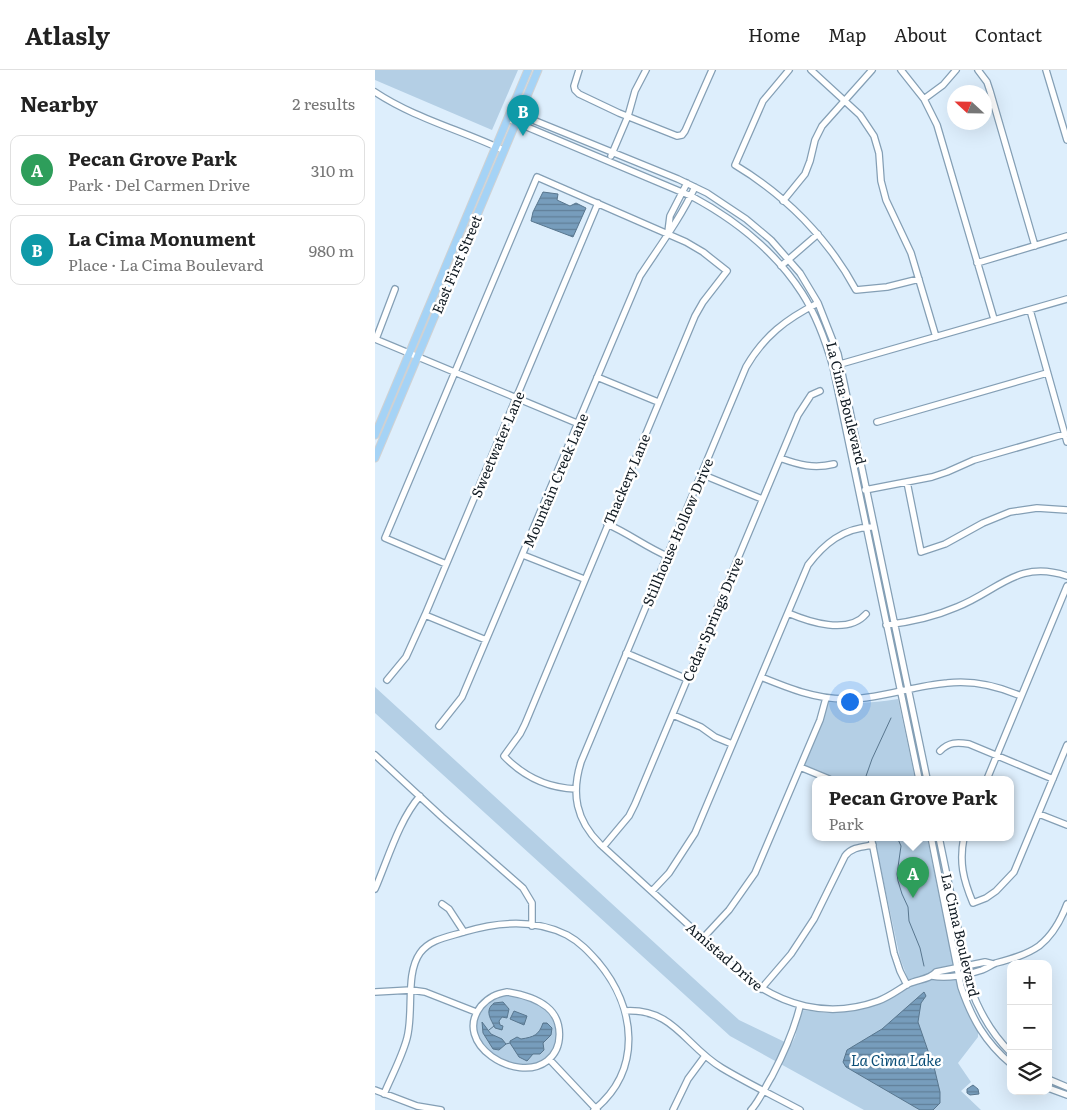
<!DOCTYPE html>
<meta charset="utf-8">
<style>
body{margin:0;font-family:Literata,serif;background:#f6f6f6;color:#222}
.controls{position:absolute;right:15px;bottom:15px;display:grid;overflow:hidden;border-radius:10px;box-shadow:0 5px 20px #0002}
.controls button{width:45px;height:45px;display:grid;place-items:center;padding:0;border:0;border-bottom:1px solid #e0e0e0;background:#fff;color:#222;font:25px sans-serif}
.compass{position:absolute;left:572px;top:15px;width:45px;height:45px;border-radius:50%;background:#fff;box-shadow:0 5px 20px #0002;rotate:292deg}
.you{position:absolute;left:474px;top:631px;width:18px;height:18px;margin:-12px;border:4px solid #fff;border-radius:50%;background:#1a73e8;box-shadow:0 0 0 8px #1a73e833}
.badge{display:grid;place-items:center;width:32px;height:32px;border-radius:50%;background:#6b6531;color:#fff;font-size:16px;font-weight:700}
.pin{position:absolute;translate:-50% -41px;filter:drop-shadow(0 1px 2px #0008)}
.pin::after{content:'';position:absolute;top:26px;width:18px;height:15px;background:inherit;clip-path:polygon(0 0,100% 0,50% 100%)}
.popup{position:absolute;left:437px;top:706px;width:202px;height:65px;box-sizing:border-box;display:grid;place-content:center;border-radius:10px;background:#fff;filter:drop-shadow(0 1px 4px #0005);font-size:16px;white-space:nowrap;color:#767676}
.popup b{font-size:19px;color:#222}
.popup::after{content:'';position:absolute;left:50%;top:100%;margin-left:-10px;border:10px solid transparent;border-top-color:#fff}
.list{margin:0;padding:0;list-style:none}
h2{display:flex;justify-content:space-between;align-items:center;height:65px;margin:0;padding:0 20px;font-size:21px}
h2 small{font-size:16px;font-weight:400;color:#767676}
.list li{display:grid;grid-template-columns:32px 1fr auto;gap:15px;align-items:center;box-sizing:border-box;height:70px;margin:0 10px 10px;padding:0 10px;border:1px solid #e0e0e0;border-radius:10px}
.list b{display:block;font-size:19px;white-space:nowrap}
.list p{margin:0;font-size:16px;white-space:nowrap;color:#767676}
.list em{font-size:16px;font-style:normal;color:#767676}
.icon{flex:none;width:28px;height:28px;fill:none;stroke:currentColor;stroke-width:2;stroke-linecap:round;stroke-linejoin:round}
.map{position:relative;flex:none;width:692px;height:1040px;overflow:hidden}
header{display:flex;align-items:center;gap:30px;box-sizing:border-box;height:70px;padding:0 25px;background:#fff;border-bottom:1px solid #e0e0e0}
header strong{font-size:24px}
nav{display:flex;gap:28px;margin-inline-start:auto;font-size:18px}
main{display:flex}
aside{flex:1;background:#fff}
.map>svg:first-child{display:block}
.park{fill:#b4cfe5}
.water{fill:url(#water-rules);stroke:#58768e}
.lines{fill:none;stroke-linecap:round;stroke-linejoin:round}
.stream{stroke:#58768e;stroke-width:1}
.minor-casing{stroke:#849fb5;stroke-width:8}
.major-casing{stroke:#cfd1d3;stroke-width:9}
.minor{stroke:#fff;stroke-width:5.5}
.major{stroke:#a5d3f6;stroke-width:7}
.labels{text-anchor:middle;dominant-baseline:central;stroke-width:5;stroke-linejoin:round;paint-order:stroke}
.street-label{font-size:14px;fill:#101a22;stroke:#fff}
.water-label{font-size:15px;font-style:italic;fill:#0b4e77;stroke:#fff}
</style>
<header>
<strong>Atlasly</strong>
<nav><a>Home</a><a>Map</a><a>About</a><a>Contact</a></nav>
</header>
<main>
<aside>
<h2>Nearby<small>2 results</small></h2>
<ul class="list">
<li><span class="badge" style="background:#2e9e5b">A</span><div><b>Pecan Grove Park</b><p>Park · Del Carmen Drive</p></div><em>310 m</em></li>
<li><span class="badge" style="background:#0f9aa8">B</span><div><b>La Cima Monument</b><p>Place · La Cima Boulevard</p></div><em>980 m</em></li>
</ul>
</aside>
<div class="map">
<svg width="692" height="1040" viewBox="0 0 692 1040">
<defs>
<pattern id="water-rules" width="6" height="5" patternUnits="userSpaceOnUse" patternTransform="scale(1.25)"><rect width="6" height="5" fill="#779dbc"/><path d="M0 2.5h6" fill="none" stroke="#607f98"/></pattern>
</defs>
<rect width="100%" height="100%" fill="#ddeefc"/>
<path class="park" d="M0,0H143L117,60L0,10Z
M0,617L364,950L416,975L420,967L427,940L453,943L485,939L511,931L536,917L525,888L499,767H552L583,917L591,938L603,962V967L583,993L596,1012L586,1021L606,1040H489L355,966L0,643Z
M523,629L540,709H460L429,695L448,650L453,632C476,634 500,633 523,629Z
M132,925C144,926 158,932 168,938C183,949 187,976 171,988C168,991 164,992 161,994C143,1003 107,984 101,965C98,956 103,947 107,940C113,930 121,927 132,925Z"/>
<path class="water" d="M168,122L183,124L182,130L195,136L201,133L211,138L198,167L156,151L158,142Z
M549,922L551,926L546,933L543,952L560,1001L565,1022V1033L558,1040H545L471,997L468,992L472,980L507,959Z
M128,932L134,939L132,948L127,947L124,951L125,955L128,956L127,960L120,958C116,949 109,941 119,933Z
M139,941L152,946L149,955L135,949Z
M107,952L116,964L127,969L131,974L124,980L118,979L108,963Z
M168,953H172L177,958L176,965L168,973L169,980L165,984H158L152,991L144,987L135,973V971L142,967L146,969C159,967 164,965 168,953Z
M598,1015L603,1019L604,1024L595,1025L592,1023V1019Z"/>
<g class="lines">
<path class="stream" d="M490,709L497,689L516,648
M522,767L526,776L522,804L523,811L527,824L533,837L534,851L545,878L549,896
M114,960L119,956
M131,974L135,973"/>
<g class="minor-casing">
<path id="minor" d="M204,0L199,16L200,20L204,24L244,43L302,66L307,65L310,61L337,0
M414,0L388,31L360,95C410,125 453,168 481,220L512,217L544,209
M436,0L485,45L499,66L504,83L506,111L511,130L536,183L561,267
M526,0L549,29L562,55L619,249
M603,0L612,12L615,21L660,176
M671,0L692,70
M0,22C39,48 86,60 128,80
M549,29L568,15L581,0
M136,41L303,109L332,123L371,149L396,170L425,203L443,233L463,284L552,709
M133,49L316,126C359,149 400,181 427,223C441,245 451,272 458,297L544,709
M236,86L253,46L260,21L271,0
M408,131L430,104L435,91L440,70L447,56L497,0
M293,162L295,146L312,113
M602,193L692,166
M406,196L443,164
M443,233C411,249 389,266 371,297L206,692C196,724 201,750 225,774L366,903C405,936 453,949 503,931C514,927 523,920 533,914C543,909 554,910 561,902L610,892L618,894
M655,240L692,372
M0,269L204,354
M1,269L20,219
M462,295L692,229
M222,307L283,332
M502,352L672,303
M405,388C424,395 439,399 459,394
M326,404L387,429
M532,412L546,482L570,474L608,453L635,442L662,438L692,440
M490,420L557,407L572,402L599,390L690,364
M232,454C253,463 271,477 292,486
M148,485L209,509
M71,494L10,468L162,107L311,172L328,182L352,201L328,232L320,246L150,654L145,664L129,686C149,707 172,718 201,719
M413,543C434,552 473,565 491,544
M50,545L111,570
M511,555C536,552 559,547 582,537C623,521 643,489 692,506
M251,583L312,609
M386,607C413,618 440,629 470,629C505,629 537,616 572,613C597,610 623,616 646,626
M12,610L31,587L50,545L223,133
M298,645L326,657L340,667L357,674
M64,656L87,627L265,206C284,177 305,149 320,117
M565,681C574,672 582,672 594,674L678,709
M0,685L67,747L148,818L157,833V856
M425,697L454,709
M612,709L692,516
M664,744L692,755
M496,767L519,883L525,901L532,915
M556,767L586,917C597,949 610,972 636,994
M564,767L595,916C604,942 616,963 636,983
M589,767C584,792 588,809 598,833L611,828L621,821L639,802L692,675
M228,777L254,746L260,734L423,345L436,325L445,321
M0,819C13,789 24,750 45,726
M277,821L294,803L320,763L433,495C449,474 468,458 496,457
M67,834L74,839L89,862
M328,868L354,840L380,803L445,650L451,628
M557,906C572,909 593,905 607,900C612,898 616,895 621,893C636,889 651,885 664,876C678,865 686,850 692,834
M386,919L416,884L439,849L470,786C477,777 487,777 498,775
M0,922L36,920L50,922L101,942
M132,922C145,924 162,929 172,937C188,950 189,978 172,991C142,1014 76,974 106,936C114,927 121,924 132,922Z
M250,941C299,938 310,976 347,998C372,1013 399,1026 425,1040
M174,989L222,1040
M673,1009L692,1017
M673,1018L692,1025
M0,1020L42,1036L66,1040
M9,1024C17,1005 27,987 32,968C39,942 30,904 45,883C55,869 73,867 89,862C122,852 160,849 192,865C205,872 214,882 223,892C261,937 268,1000 219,1040
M298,1040L313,1009L330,986
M376,1040C385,1030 390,1017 397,1006C409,983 419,961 425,936"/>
</g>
<g class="major-casing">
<path id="major" d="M0,365L153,0
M0,388L163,0"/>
</g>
<use href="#minor" class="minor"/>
<use href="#major" class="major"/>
</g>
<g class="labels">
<g class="street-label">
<text transform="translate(81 194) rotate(-67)">East First Street</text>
<text transform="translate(472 333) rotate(76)">La Cima Boulevard</text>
<text transform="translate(122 374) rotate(-67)">Sweetwater Lane</text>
<text transform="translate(251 409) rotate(-67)">Thackery Lane</text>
<text transform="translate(180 410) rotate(-67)">Mountain Creek Lane</text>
<text transform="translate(302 462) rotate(-67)">Stillhouse Hollow Drive</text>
<text transform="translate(337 549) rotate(-67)">Cedar Springs Drive</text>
<text transform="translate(586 865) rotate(77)">La Cima Boulevard</text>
<text transform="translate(350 886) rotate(41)">Amistad Drive</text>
</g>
<g class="water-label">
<text x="521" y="989">La Cima Lake</text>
</g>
</g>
</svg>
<div class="controls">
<button>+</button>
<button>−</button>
<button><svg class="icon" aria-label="layers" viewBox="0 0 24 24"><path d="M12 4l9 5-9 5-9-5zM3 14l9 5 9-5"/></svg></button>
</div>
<svg class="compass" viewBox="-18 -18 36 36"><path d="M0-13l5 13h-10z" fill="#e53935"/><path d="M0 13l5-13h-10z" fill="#767676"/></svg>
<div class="you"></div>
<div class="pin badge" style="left:538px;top:828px;background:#2e9e5b">A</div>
<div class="popup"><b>Pecan Grove Park</b>Park</div>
<div class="pin badge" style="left:148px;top:66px;background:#0f9aa8">B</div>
</div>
</main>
